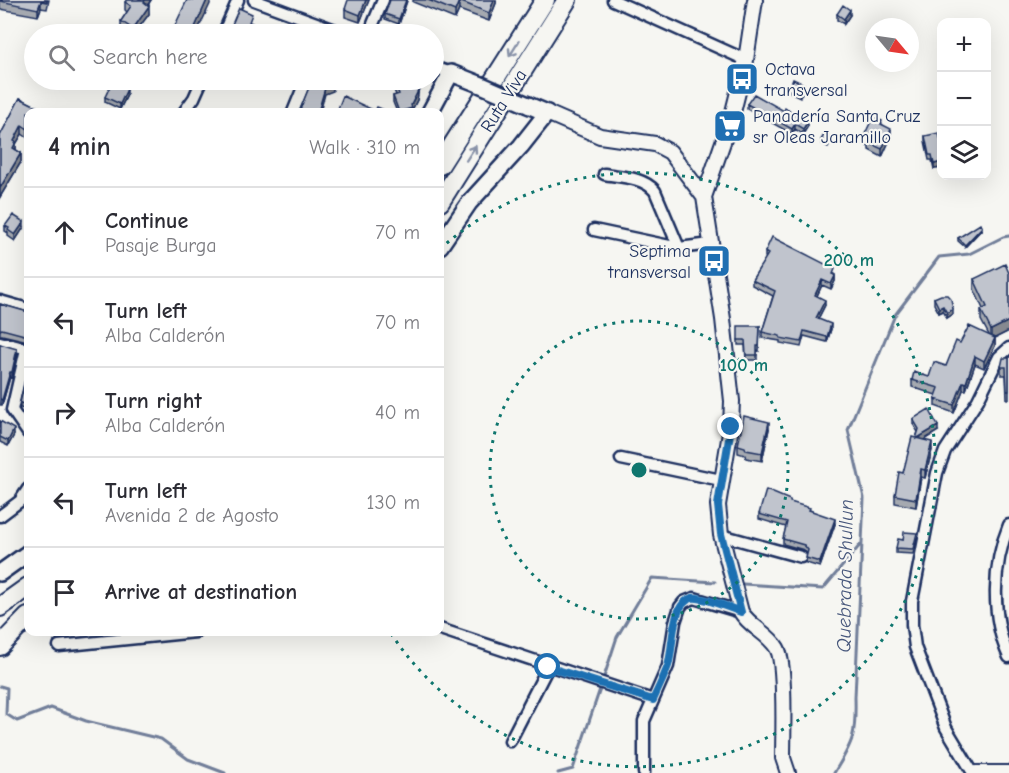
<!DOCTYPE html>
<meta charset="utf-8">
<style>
body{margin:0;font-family:"Comic Neue",sans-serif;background:#f7f7f7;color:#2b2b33}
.controls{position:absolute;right:18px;top:18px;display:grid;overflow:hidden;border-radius:12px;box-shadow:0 6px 24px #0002}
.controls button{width:54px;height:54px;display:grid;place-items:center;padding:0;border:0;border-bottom:2px solid #e1e1e2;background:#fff;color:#2b2b33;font:30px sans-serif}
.compass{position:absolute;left:865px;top:18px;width:54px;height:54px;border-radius:50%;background:#fff;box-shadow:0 6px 24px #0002;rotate:119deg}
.stop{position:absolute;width:18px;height:18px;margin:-14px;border:4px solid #1f6fb2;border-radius:50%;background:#fff}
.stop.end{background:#1f6fb2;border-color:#fff;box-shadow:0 2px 6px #0008}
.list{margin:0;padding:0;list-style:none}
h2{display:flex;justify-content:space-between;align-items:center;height:78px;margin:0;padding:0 24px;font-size:26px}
h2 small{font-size:20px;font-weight:400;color:#7c7c81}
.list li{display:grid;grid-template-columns:39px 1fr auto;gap:18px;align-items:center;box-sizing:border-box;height:90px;padding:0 24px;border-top:2px solid #e1e1e2}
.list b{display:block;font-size:22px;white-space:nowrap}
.list p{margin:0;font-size:20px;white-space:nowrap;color:#7c7c81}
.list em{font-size:20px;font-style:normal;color:#7c7c81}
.icon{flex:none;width:33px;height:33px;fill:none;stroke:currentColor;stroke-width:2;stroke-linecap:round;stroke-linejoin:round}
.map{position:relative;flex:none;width:1009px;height:773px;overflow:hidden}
.search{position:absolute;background:#fff;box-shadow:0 6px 24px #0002;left:24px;top:24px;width:420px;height:66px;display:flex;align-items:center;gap:15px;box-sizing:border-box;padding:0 21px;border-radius:33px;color:#7c7c81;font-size:22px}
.panel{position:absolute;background:#fff;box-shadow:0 6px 24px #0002;left:24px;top:108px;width:420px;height:528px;border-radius:12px}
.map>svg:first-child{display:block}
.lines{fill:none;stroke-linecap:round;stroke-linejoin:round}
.stream{stroke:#717e99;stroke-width:3}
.street-casing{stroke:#1b2f5e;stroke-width:15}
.secondary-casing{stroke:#1b2f5e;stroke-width:18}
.primary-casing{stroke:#1b2f5e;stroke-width:20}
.highway-casing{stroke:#1b2f5e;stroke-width:22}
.street{stroke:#f6f6f2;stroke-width:10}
.secondary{stroke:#f6f6f2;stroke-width:14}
.primary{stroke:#f6f6f2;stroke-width:15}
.highway{stroke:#f6f6f2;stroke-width:18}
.primary-bridge-casing{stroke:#1b2f5e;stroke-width:20;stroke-linecap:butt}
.primary-bridge{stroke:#f6f6f2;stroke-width:15}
.wall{fill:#a5a9b0;stroke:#1b2f5e;stroke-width:1.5}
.shaded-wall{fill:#868990;stroke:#1b2f5e;stroke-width:1.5}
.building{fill:#c0c4cd;stroke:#1b2f5e;stroke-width:1.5}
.oneway{stroke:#8892a8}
.route{stroke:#1f6fb2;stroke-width:8}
.ring{fill:none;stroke:#0f766e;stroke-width:3;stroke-dasharray:3 6}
.labels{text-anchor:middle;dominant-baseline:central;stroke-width:4.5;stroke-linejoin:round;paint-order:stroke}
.poi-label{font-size:18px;fill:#1b2f5e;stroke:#f6f6f2;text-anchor:start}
.street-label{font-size:18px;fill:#1b2f5e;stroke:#f6f6f2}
.water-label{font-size:20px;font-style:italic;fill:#46567b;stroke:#f6f6f2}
.centre{fill:#0f766e;stroke:#f6f6f2;stroke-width:3}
.ring-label{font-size:18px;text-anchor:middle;font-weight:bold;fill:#0f766e;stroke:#f6f6f2;stroke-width:4.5;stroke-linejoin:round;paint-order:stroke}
</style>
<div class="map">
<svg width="1009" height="773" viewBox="0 0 1009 773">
<rect width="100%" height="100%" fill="#f6f6f2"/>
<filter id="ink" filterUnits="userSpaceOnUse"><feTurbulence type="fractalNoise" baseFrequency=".0167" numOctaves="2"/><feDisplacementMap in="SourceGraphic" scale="12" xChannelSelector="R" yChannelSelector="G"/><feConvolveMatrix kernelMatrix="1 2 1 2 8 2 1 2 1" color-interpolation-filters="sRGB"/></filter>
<g filter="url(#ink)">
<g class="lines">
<path class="stream" d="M743,584L823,589L861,544
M603,680L617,637L652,578L715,582
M0,686L7,688L6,714L17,721L51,708L86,721L161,739L188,759L225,773
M558,773L573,769L601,686
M834,773C854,741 856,735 855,697L864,498L848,430L895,315L939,257L969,254L1003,237L1009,236"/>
<g class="street-casing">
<path id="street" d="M254,0L346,34
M613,0L746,60
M373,24L383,0
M223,34L238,0
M434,67L451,73
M184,112L194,98L202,80
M293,112L306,80
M604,174C621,177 643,177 655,191L679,248
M594,230L679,248L711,244
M0,301L28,309
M0,342L28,349
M26,349L12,410L28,433
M621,459L721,480
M0,516L20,501L28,489
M1009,525C992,566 991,617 1009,657
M721,535L801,557
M440,629L653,700
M59,646L196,632
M510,741L548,667
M644,773V721L668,666L675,622L680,607L684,602L694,598L741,612
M973,773L946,728L915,647L912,625V601L937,473L945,451L978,400L999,357L1009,348"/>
</g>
<g class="secondary-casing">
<path id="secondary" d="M755,0L746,60L732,116L704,197L723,319L732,401L731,427L718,505L721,535L741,612C750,627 768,633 777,648C786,663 783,736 783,758L788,773
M547,113L600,136L655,144L670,152L704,197
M976,773H1009"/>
</g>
<g class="primary-casing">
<path id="primary" d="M430,112L451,73L479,84
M440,246L469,203L521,146L547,113L528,105
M0,573L28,553"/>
</g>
<g class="highway-casing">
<path id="highway" d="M440,165L545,0
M440,202L567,0
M0,607L28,587
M0,646L28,617"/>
</g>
<use href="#street" class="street"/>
<use href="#secondary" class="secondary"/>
<use href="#primary" class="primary"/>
<use href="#highway" class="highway"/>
<g class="primary-bridge-casing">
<path id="primary-bridge" d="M479,84L528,105"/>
</g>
<use href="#primary-bridge" class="primary-bridge"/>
</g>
<path class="wall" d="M0,0H49L47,9L41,8L38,16L0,9Z
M127,0H151L148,5L149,14L134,34H130L121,28V21L127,12L125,10V2Z
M369,0L360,22L345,17V9Z
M407,0L399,24L385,19V14Z
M413,0H496V3L489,21L459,10L455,19L413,2Z
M837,14L850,15L844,24L837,20Z
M209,80H220L217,85L209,82Z
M390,80H420L417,100L412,110V112H397L393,102V96L396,95Z
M790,87L804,89L800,97L790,92Z
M127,95L120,109L105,102V97Z
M20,98L40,108V112H28V138L22,134L16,144V150L21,153V162L0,197V136Z
M747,104L808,126L803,134L795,129L792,134L747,109Z
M882,124L891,137L882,157L869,150V147L864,144V136Z
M925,136L942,138V168L934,169L932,160H929L925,141Z
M821,140H832L828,147L821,143Z
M5,226L24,227L15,241L8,236V233L5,231Z
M982,229L965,247L958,241V238Z
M765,252L835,274V281L831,289L822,285L817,296L825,305L818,319L831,329L827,342L804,336L801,347L780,343V341L762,338V332L773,296L752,285V280L766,258L765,257Z
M1009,273V331L995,338V346L984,368L975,364L966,390H963L954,413L935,406V399L936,395L912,387V380L929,377L946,366L960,343L989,335L981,320V310L983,309L974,289V279Z
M934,298L953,314L947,318L943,311L939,313L934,304Z
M0,304L28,312V341L2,335H0Z
M760,326L759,351L757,350V360H746L745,345H738V340Z
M0,344L17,354L12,378L10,377L2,405H0Z
M1009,358V399H1007L1006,375H1001V367Z
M28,368V410L20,408V403Z
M913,419L938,431L923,440L932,450L925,478L921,477L916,507L895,503V495L918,432L913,424Z
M0,421L14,435L8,446L0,442Z
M769,429L762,461L746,458L745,455L738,453V445Z
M790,502L810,510L835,524L820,567L806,563L807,554L804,550L783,544V539L786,527L759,519V514Z
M917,538L913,554L896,553V548L903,540Z"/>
<path class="shaded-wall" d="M145,0H151L144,10V2Z
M207,0H210V4L196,34H192Z
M366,0H369L360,22V15Z
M406,0H407V1L399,24V19Z
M494,0H496V3L489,21V13Z
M41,1V8L38,16V9Z
M459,1V10L455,19V11Z
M149,6V14L134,34H133V29Z
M850,10V15L844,24V19Z
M252,23V31L250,34H247Z
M363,80H375L363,83Z
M420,80L417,100L412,110V112H399L411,105Z
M804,84V89L800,97V92Z
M333,85V91L325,94L320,112H318L325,88Z
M127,89V95L120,109V104Z
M808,121V126L803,134V129Z
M795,124V129L792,134V129Z
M22,125V134L16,144V151L13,157L14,141Z
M891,129V137L882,157V149Z
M21,153V162L0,197V188Z
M942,162V168L934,169V164Z
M24,222V227L15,241V235Z
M982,227V229L965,247V245Z
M835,276V281L831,289V284Z
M822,280V285L815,300V295Z
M825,300V305L816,323V318Z
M943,306V311L939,313V308Z
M953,309V314L947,318V313Z
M1009,321V331L991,340V330Z
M831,324V329L827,342V337Z
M995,338V346L984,368V361Z
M17,349V354L12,378V372Z
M975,356V364L966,390V383Z
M10,372V377L2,405V400Z
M963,382V390L954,413V405Z
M769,422V429L762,461V453Z
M938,426V431L916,445V439Z
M14,429V435L8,446V441Z
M932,442V450L925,478V470Z
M921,469V477L916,507V499Z
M835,519V524L820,567V562Z"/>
<path class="building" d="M0,0H47V2L41,1L38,9L0,1Z
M127,0H145L144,2L149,6L133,29L121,21L131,6L125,2Z
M187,0H207L192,34H171Z
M348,0H366L360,15L345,9Z
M390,0H406L399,19L385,14Z
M428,0H494L489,13L459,1L455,11Z
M843,5L850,10L844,19L837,14Z
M239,8L252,14L249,22L252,23L247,34H226L230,29Z
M793,79L804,84L800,92L790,87Z
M312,80H331L333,85L325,88L318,112H299Z
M393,80H419L417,93L411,105L412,108L399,112L393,96L399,94Z
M112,82L127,89L120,104L105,97Z
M754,94L784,111L785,108L808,121L803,129L795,124L792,129L747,104Z
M343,96L375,111L377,107L389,112H340L337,111Z
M20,98L40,108L38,112H28V129L22,125L14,141L16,142L13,148L21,153L0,188V136Z
M873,117L882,121L881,124L891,129L882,149L869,143L871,139L864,136Z
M825,133L832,138L828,144L821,140Z
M939,133L940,138H942V162L934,164L932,155H929L925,136Z
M13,215L24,222L15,235L8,230L9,228L5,226Z
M980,224L982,227L965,245L958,238Z
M772,237L835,269L833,274L835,276L831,284L822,280L815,295L825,300L816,318L831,324L827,337L804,331L801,342L780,338V336L762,332L775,291L752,280L768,254L765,252Z
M1005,264L1009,273V321L991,330L981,310L987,307L974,279Z
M941,295H947L951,299L953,309L947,313L943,306L939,308L934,298Z
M0,304L28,312V336L2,329L0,330Z
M738,326H760L759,346H757V355H746L745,340H738Z
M969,326L995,338L984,361L975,356L966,383L963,382L954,405L935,399L939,388L912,380L914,372L929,377L934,362L946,366L956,341L960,343Z
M0,344L17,349L12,372H10L2,400L0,399Z
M1003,358H1009V391H1007L1006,367H1001Z
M28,368V405L20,403Z
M929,409L938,426L916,439L919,429L913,419Z
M744,416L769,422L762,453L746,450L745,447L738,445Z
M0,421L14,429L8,441L0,437Z
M912,437L932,442L925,470L921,469L916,499L895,495L899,472L903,473Z
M766,490L790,500V502L810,508L809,510L835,519L820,562L806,558L808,550L804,545L783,539L787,522L759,514Z
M904,532L917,533L913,549L896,548L898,539L903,540Z"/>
<defs><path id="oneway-shaft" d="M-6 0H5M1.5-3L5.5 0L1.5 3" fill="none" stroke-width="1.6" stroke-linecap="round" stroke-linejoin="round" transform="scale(1.5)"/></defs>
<g class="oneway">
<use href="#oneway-shaft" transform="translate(514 49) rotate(122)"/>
<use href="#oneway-shaft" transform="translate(471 153) rotate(-57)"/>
</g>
</g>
<g class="lines" filter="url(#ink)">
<path class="route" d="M548,667L653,700C658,689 664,677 668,666C674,648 670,604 692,598C702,596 730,608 741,612L721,534L718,505L731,427"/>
</g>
<g class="ring">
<circle cx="639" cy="470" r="149"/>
<path d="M440 249A297 297 0 1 1 390 632"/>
</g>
<defs>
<g id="bus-square" transform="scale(1.725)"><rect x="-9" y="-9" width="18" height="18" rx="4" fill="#1f6fb2" stroke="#f6f6f2"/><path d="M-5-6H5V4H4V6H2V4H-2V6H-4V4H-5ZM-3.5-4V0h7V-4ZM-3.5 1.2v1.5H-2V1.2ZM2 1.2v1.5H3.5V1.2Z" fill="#fff"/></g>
<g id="supermarket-square" transform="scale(1.725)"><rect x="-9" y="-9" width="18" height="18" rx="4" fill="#1f6fb2" stroke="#f6f6f2"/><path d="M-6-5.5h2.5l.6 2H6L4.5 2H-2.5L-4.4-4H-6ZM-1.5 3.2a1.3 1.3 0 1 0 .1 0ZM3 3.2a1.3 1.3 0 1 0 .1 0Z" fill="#fff"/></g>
</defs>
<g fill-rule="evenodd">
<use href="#bus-square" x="742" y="79"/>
<use href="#supermarket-square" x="730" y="126"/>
<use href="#bus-square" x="714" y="261"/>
</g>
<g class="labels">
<g class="poi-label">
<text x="765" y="69">Octava<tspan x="765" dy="21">transversal</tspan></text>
<text x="753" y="116">Panadería Santa Cruz<tspan x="753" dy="21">sr Oleas Jaramillo</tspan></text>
<text x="691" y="251" text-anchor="end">Septima<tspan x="691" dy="21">transversal</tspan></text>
</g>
<g class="street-label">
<text transform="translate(504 101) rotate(-58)">Ruta Viva</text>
</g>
<g class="water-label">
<text transform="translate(845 576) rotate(-89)">Quebrada Shullun</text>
</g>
</g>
<circle cx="639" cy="470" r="9" class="centre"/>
<g class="ring-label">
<text x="849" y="266">200 m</text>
<text x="744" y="371">100 m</text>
</g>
</svg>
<div class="controls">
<button>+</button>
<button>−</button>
<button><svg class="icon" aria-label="layers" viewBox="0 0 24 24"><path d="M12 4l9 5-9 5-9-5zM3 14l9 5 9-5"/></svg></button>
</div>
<svg class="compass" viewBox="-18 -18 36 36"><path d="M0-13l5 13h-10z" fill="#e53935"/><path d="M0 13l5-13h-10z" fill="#7c7c81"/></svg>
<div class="stop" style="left:548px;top:667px"></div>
<div class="stop end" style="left:731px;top:427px"></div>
<div class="search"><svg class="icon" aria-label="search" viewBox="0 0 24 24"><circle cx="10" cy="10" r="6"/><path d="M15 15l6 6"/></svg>Search here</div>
<section class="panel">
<h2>4 min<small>Walk · 310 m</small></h2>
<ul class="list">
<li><svg class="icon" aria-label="ahead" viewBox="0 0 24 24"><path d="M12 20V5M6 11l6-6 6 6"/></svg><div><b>Continue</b><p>Pasaje Burga</p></div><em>70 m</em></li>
<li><svg class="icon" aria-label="left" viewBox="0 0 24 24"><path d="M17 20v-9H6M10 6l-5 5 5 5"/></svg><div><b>Turn left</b><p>Alba Calderón</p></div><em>70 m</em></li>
<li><svg class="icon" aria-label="right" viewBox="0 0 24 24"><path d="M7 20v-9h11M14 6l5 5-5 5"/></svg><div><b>Turn right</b><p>Alba Calderón</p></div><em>40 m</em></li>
<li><svg class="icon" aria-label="left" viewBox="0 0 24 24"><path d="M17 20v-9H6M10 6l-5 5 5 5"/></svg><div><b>Turn left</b><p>Avenida 2 de Agosto</p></div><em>130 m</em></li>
<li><svg class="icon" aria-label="arrive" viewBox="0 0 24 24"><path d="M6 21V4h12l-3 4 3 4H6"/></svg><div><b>Arrive at destination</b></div></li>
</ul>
</section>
</div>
